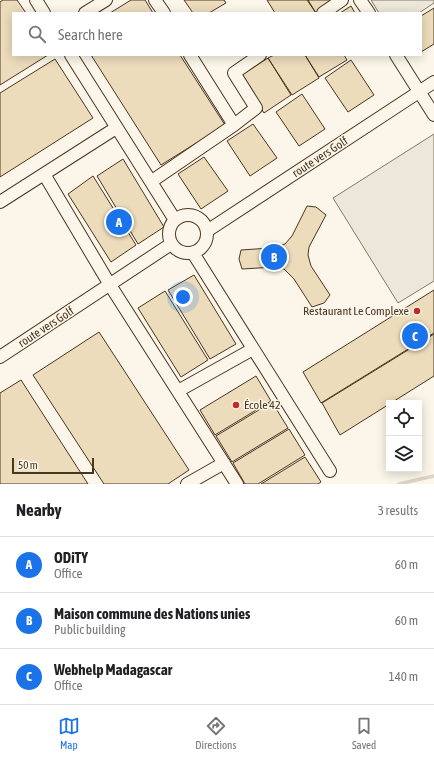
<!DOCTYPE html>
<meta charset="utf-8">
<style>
body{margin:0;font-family:"Asap Condensed",sans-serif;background:#f2f2f2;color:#202124}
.controls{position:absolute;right:12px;bottom:12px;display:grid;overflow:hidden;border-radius:0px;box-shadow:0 2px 10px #0003}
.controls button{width:36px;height:36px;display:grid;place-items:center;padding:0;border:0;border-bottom:1px solid #e0e0e0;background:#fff;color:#202124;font:20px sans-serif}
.scale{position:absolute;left:12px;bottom:10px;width:82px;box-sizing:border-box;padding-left:4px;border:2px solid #4a3520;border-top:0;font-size:11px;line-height:14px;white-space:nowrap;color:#4a3520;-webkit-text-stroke:3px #fbf6e9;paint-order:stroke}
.you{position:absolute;left:183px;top:297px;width:14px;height:14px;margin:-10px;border:3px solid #fff;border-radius:50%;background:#1a73e8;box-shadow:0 0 0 6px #1a73e833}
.badge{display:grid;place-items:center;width:26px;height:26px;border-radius:50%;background:#1a73e8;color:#fff;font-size:13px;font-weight:700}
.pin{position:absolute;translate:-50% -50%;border:2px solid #fff;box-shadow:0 1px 4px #0006}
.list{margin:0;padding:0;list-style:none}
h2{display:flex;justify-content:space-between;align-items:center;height:52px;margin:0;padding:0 16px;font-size:17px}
h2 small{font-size:13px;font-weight:400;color:#757577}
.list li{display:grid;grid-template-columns:26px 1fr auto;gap:12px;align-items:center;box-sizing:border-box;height:56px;padding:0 16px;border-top:1px solid #e0e0e0}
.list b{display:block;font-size:15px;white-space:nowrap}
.list p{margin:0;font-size:13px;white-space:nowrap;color:#757577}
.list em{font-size:13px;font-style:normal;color:#757577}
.icon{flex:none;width:22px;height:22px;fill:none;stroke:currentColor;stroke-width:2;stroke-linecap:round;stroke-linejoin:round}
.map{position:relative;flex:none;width:434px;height:484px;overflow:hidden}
.search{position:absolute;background:#fff;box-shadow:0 2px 10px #0003;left:12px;right:12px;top:12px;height:44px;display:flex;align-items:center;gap:10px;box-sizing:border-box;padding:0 14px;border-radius:0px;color:#757577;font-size:15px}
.sheet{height:220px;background:#fff}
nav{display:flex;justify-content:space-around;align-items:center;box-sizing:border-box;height:56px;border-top:1px solid #e0e0e0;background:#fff;font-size:11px;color:#757577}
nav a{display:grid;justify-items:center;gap:2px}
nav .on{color:#1a73e8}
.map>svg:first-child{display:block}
.parking{fill:#ede7d9;stroke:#887966}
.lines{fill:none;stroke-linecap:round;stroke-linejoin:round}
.stream{stroke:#dcd4c6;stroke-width:3.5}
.building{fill:#ecdcbc;stroke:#4a3520}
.minor-casing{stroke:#4a3520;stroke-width:14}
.minor{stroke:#fbf6e9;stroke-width:12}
.poi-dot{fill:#c62828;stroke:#fbf6e9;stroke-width:1.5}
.labels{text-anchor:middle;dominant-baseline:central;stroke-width:3;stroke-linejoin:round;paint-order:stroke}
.street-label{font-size:12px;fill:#4a3520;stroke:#fbf6e9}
.poi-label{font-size:12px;fill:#4a3520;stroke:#fbf6e9;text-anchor:end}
</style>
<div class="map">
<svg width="434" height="484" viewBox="0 0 434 484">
<rect width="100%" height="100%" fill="#fbf6e9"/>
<path class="parking" d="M371,0H434V3L419,13H379Z
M434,134V281L398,303L333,198Z"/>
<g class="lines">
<path class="stream" d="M399,484L434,476"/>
</g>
<path class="building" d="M3,0H17L26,13H13V55H48L0,85V2Z
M131,0H145L153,13H110Z
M184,0H224L226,3L209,13H193Z
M267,0H307L316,13H275Z
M308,0H339L319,13H316Z
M351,6L355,13H340Z
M434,8V44L421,52V16Z
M91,55H180L225,125L161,165Z
M274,55H305L319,78L292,95L268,58Z
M305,55H344L347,60L319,77Z
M268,58L291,95L264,113L240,76Z
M55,59L93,118L0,177V93Z
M351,60L374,95L348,112L325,78Z
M302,94L325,129L299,146L276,112Z
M253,124L277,158L250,176L227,141Z
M204,157L228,191L201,209L178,174Z
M123,159L164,227L138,244L97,176Z
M93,176L136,245L111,262L68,194Z
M307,206L316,207L326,215L309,247L308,255L311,266L330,295L324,303L312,307L294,279L284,269L275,267L242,269L239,259L241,250L271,248L285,244L292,236Z
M194,275L236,344L210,359L168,290Z
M434,290V333L321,403L303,372Z
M165,291L208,360L181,377L138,308Z
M99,332L189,470L168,484H104L33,375Z
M434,334V376L340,435L322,403Z
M256,376L271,401L215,435L200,410Z
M21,380L88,484H0V393Z
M272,402L288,428L232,462L216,436Z
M289,429L305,455L258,484H245L233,463Z
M305,457L321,482L318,484H261Z"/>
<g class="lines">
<g class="minor-casing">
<path id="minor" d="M36,0L44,13
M155,0L164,13
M360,0L369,13
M85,13L106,0
M323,13L342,0
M71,55L175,220
M190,55L234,125
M396,55L434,115
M44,174L110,285L237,484
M152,181L234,125L256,108L234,73L260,55
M0,202L116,128
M169 234a19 19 0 1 1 38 0a19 19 0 1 1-38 0Z
M207,231L434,82
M193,253L330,471
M0,357L171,244
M178,391L253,349
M187,484L224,463"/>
</g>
<use href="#minor" class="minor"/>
</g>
<g class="poi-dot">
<circle cx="417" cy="311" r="4"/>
<circle cx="236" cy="405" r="4"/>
</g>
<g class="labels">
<g class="street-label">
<text transform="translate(320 157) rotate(-33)">route vers Golf</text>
<text transform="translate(46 327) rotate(-33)">route vers Golf</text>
</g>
<g class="poi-label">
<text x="409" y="311">Restaurant Le Complexe</text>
<text x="244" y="405" text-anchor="start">École 42</text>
</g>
</g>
</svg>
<div class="controls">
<button><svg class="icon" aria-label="locate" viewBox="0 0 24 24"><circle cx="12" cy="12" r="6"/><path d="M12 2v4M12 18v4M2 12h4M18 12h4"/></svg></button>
<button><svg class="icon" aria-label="layers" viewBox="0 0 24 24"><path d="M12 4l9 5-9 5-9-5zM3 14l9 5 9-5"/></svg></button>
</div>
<div class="scale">50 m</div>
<div class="you"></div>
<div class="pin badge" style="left:119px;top:222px">A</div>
<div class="pin badge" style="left:274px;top:257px">B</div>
<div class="pin badge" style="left:415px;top:336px">C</div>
<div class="search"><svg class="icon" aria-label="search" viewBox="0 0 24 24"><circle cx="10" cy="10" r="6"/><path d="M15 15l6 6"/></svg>Search here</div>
</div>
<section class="sheet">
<h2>Nearby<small>3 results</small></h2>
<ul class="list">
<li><span class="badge">A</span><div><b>ODiTY</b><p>Office</p></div><em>60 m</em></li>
<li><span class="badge">B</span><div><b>Maison commune des Nations unies</b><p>Public building</p></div><em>60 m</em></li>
<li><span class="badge">C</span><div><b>Webhelp Madagascar</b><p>Office</p></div><em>140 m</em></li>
</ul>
</section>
<nav>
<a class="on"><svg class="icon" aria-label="map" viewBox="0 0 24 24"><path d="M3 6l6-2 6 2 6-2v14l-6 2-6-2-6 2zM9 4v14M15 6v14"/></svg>Map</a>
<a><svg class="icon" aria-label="directions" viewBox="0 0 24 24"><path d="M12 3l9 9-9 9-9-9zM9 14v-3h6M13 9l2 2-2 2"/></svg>Directions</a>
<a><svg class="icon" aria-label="saved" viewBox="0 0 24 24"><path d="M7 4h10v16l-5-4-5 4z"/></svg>Saved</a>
</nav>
